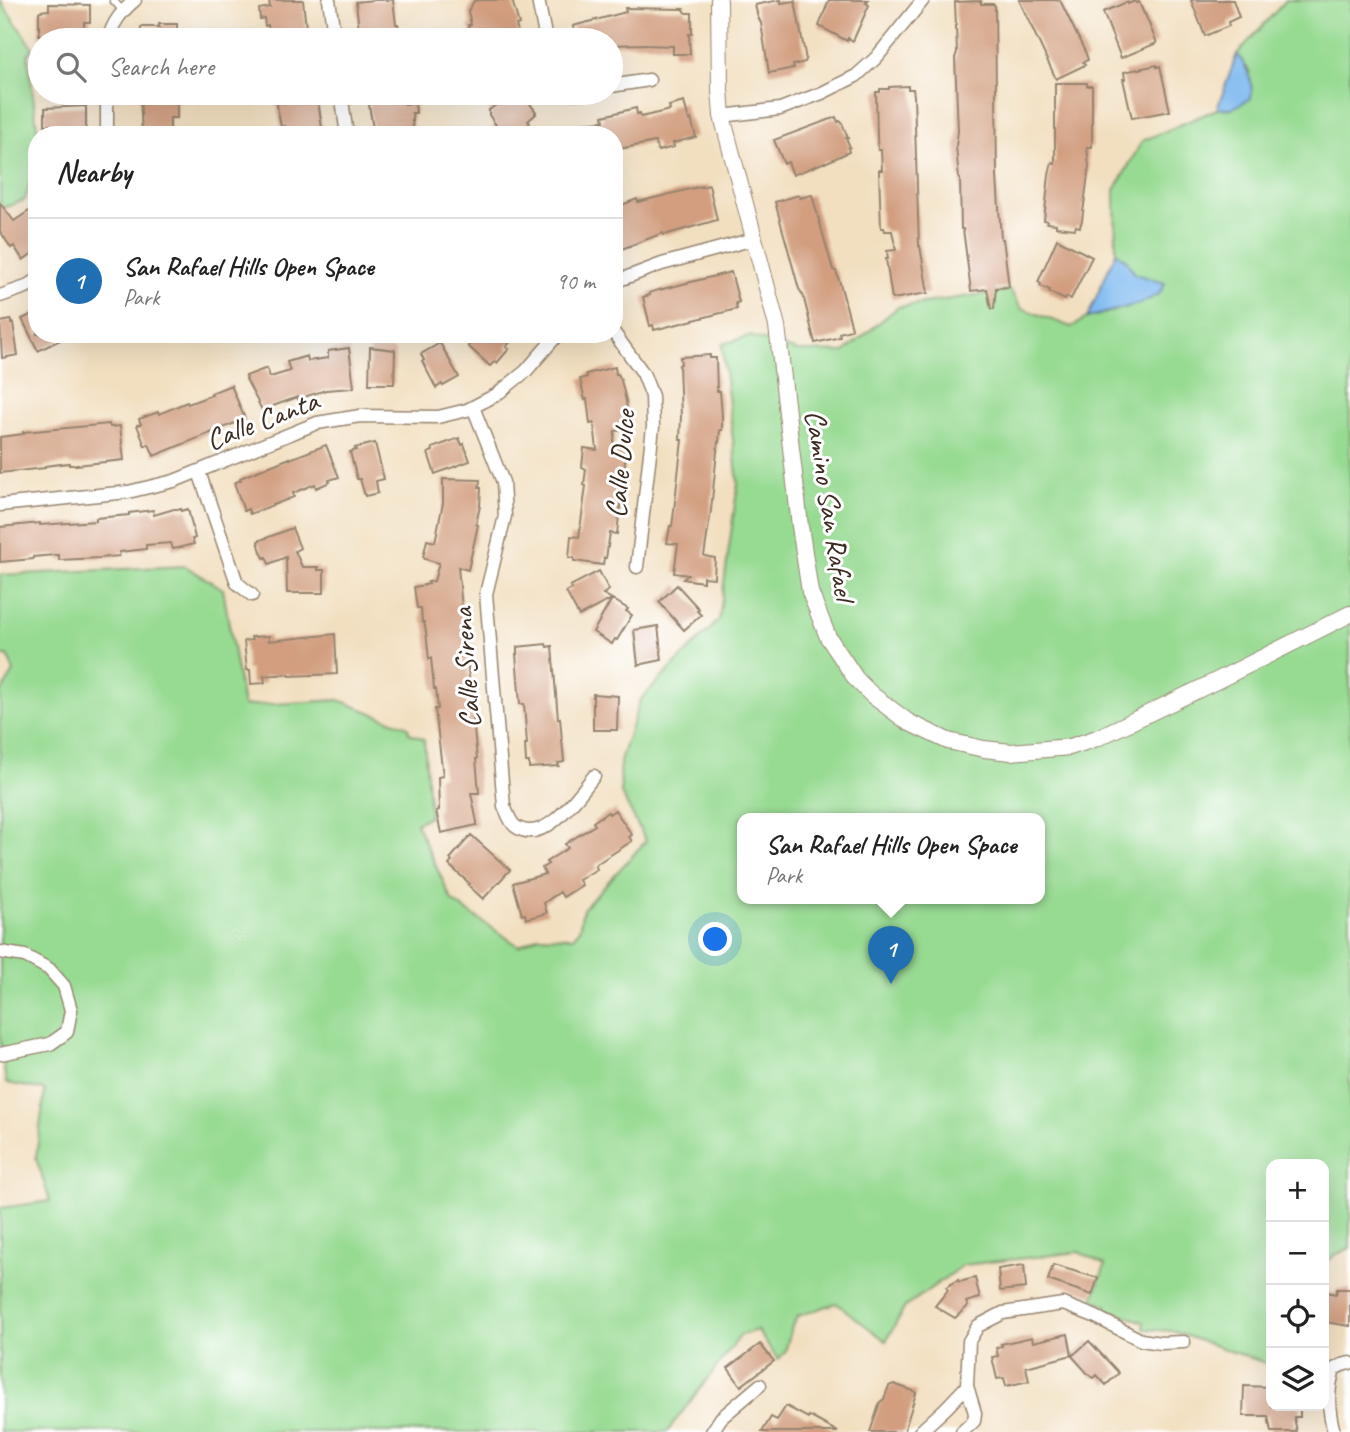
<!DOCTYPE html>
<meta charset="utf-8">
<style>
body{margin:0;font-family:Caveat,sans-serif;background:#f6f6f6;color:#222}
.controls{position:absolute;right:21px;bottom:21px;display:grid;overflow:hidden;border-radius:14px;box-shadow:0 7px 28px #0002}
.controls button{width:63px;height:63px;display:grid;place-items:center;padding:0;border:0;border-bottom:2px solid #e0e0e0;background:#fff;color:#222;font:35px sans-serif}
.you{position:absolute;left:716px;top:940px;width:24px;height:24px;margin:-18px;border:5px solid #fff;border-radius:50%;background:#1a73e8;box-shadow:0 0 0 10px #1a73e833}
.badge{display:grid;place-items:center;width:46px;height:46px;border-radius:50%;background:#1f6fb2;color:#fff;font-size:23px;font-weight:700}
.pin{position:absolute;translate:-50% -58px;filter:drop-shadow(0 2px 4px #0008)}
.pin::after{content:'';position:absolute;top:37px;width:24px;height:21px;background:inherit;clip-path:polygon(0 0,100% 0,50% 100%)}
.popup{position:absolute;left:737px;top:813px;width:308px;height:91px;box-sizing:border-box;display:grid;place-content:center;border-radius:14px;background:#fff;filter:drop-shadow(0 2px 5px #0005);font-size:23px;white-space:nowrap;color:#767676}
.popup b{font-size:26px;color:#222}
.popup::after{content:'';position:absolute;left:50%;top:100%;margin-left:-14px;border:14px solid transparent;border-top-color:#fff}
.list{margin:0;padding:0;list-style:none}
h2{display:flex;justify-content:space-between;align-items:center;height:91px;margin:0;padding:0 28px;font-size:30px}
h2 small{font-size:23px;font-weight:400;color:#767676}
.list li{display:grid;grid-template-columns:46px 1fr auto;gap:21px;align-items:center;box-sizing:border-box;height:126px;padding:0 28px;border-top:2px solid #e0e0e0}
.list b{display:block;font-size:26px;white-space:nowrap}
.list p{margin:0;font-size:23px;white-space:nowrap;color:#767676}
.list em{font-size:23px;font-style:normal;color:#767676}
.icon{flex:none;width:38px;height:38px;fill:none;stroke:currentColor;stroke-width:2;stroke-linecap:round;stroke-linejoin:round}
.map{position:relative;flex:none;width:1350px;height:1432px;overflow:hidden}
.search{position:absolute;background:#fff;box-shadow:0 7px 28px #0002;left:28px;top:28px;width:595px;height:77px;display:flex;align-items:center;gap:18px;box-sizing:border-box;padding:0 24px;border-radius:38px;color:#767676;font-size:26px}
.panel{position:absolute;background:#fff;box-shadow:0 7px 28px #0002;left:28px;top:126px;width:595px;height:217px;border-radius:28px}
.map>svg:first-child{display:block}
.green{fill:#97da92;stroke:#698258;stroke-width:2;fill-rule:evenodd}
.water{fill:#7eb9f0;stroke:#5c7287;stroke-width:2}
.building{fill:#d29e7f}
.lines{fill:none;stroke-linecap:round;stroke-linejoin:round}
.service-casing{stroke:#96846f;stroke-width:9}
.minor-casing{stroke:#96846f;stroke-width:15}
.tertiary-casing{stroke:#96846f;stroke-width:18}
.service{stroke:#fff;stroke-width:6}
.minor{stroke:#fff;stroke-width:12}
.tertiary{stroke:#fff;stroke-width:16}
.labels{text-anchor:middle;dominant-baseline:central;stroke-width:6;stroke-linejoin:round;paint-order:stroke}
.street-label{font-size:30px;fill:#3b2a1e;stroke:#fff}
</style>
<div class="map">
<svg width="1350" height="1432" viewBox="0 0 1350 1432">
<rect width="100%" height="100%" fill="#fff"/>
<filter id="ink" filterUnits="userSpaceOnUse"><feTurbulence type="fractalNoise" baseFrequency=".0143" numOctaves="2"/><feDisplacementMap in="SourceGraphic" scale="14" xChannelSelector="R" yChannelSelector="G"/><feConvolveMatrix kernelMatrix="1 2 1 2 8 2 1 2 1" color-interpolation-filters="sRGB"/></filter>
<filter id="wash" filterUnits="userSpaceOnUse"><feTurbulence type="fractalNoise" baseFrequency=".00686" numOctaves="4" result="noise"/><feDisplacementMap in="SourceGraphic" scale="28" xChannelSelector="R" yChannelSelector="G"/><feGaussianBlur stdDeviation="1.57" result="paint"/><feColorMatrix in="noise" values="0 0 0 0 0 0 0 0 0 0 0 0 0 0 0 0 0 1.4 0 .05"/><feComposite in="paint" operator="in"/></filter>
<g filter="url(#wash)">
<rect width="100%" height="100%" fill="#f2dfc0"/>
<path class="green" d="M0,0L33,48L28,55L38,135L37,158L25,200L0,209Z
M1286,0H1350V1248L1335,1255L1324,1264V1164H1271V1365L1172,1331L1144,1329V1322L1106,1309L1107,1305L1093,1299L1105,1265L1079,1252L963,1265L905,1307L886,1341L836,1303L798,1316L792,1326L785,1352L778,1360L757,1330L741,1335L667,1432H0V1208L50,1201L36,1158L45,1090L6,1083L0,1037V694L14,672L8,656H0V575L185,566L223,589L243,706L339,700L408,727L409,733L424,739L430,816L416,823L452,901L519,946L539,936L573,937L579,930L583,909L646,841L621,793L620,761L640,700L719,620L738,483L722,344L750,336L797,351L844,352L898,307L1010,290L1021,308L1071,327L1087,318L1142,303L1164,283L1135,274L1126,260L1116,252L1115,190L1142,141L1217,109L1233,108L1250,72L1237,54ZM742,818H1040V898H742Z"/>
<path class="water" d="M1237,54C1247,68 1254,79 1251,98L1233,108L1217,109Z
M1116,252L1126,260L1135,274L1165,283L1160,293L1142,303L1087,318Z"/>
<g id="blocks">
<path class="building" d="M269,0H303L306,28H309L310,40H270L268,25L265,26L264,18L260,19L259,9L270,7Z
M374,0H393L396,24H398L401,40H360L356,2Z
M478,0H512L519,24L516,25L520,40H472L468,25H471L468,11L474,1Z
M779,0H781V3L795,1L806,60L805,62L793,65L794,68L769,73L761,23L758,17L755,5Z
M829,0H868L866,3L869,5L853,41L848,38L847,41L819,26Z
M1019,0H1060L1086,54L1088,60L1083,62L1085,65L1056,79Z
M1191,0H1233L1239,17L1228,22L1229,26L1205,36Z
M981,1V4H993L995,6L997,176L1001,239H1003L1005,254L1009,287L996,288L994,309H991L987,289L971,291L966,252L963,229H961L960,179H959L956,146L958,131L955,58L957,52L955,2Z
M1135,1L1136,3L1139,2L1144,14H1145L1157,43L1121,58L1103,12L1127,2L1128,4Z
M49,4L90,5V22H84V40H43V36H39V12L40,11L49,10Z
M625,8L684,9L686,13H692V34H689L690,54H673V46L646,45V44L611,45V40H576L573,26L626,12Z
M159,24H177V35H173V40H141V27H159Z
M1157,65V67L1160,66L1170,111L1132,118L1123,79H1125L1124,72Z
M1055,83H1087V86H1092V147H1087L1089,167L1082,220L1080,227L1076,226L1075,229L1056,227V224L1047,223L1048,221L1044,220L1049,175L1052,162L1055,163Z
M908,86V89H913L914,96L919,246H920L928,293L892,299L886,259H888L887,251L896,250L892,231H885L884,228H881L879,170H882L881,150H878L877,137L876,92H880V89H889V87Z
M140,93H177V118H170V135H142Z
M284,93H317L323,135H304V131L285,134V126L281,127L275,94Z
M367,93H404L405,104L415,103L416,113H412L413,121H412L414,135H374Z
M508,93H522L536,112L535,113L536,114L528,121L530,123L514,135H498L492,127L496,125L489,115V110L500,102L498,100Z
M684,102L689,120L691,119L696,137L673,143L674,147L658,151L655,142L614,150V135H583L582,123L604,121L603,116L636,108L637,114L640,113L641,117L670,110L669,106Z
M86,106V135H50V125H45V108Z
M836,117L838,122L840,121L842,123L848,138H846L850,147L848,148L849,152L825,163V162L793,175L788,162L784,164L774,140Z
M709,185L717,220L664,235L663,233L614,252V208L637,199L638,202L702,186V187Z
M799,195L800,198L812,195L833,270L836,271L840,283L852,328L851,330L839,333L840,337L815,343L803,295L799,289L775,202Z
M0,203L14,221L32,209L37,216V250L23,260L14,246L11,248L0,231Z
M1057,239L1092,257L1071,299L1067,297L1065,300L1049,292L1050,290L1040,286L1041,284L1038,282Z
M731,272L739,302L736,303L737,309L654,330L653,325L650,326L643,297L650,295L649,293L655,291Z
M37,312V334H72L38,351L22,319Z
M11,320V324L13,323L18,355L2,358L0,322Z
M460,334H517L506,347L509,349L497,363L495,361L490,366L468,346L470,344Z
M440,343L459,377L443,386L442,384L436,388L422,361L424,360L421,354Z
M370,347L395,350L394,384H369Z
M349,348L354,387L352,388L326,390L298,399V397L262,410L246,379L247,378L246,376L267,368L270,377L290,371L287,362L307,356L308,361L328,358V351Z
M710,355V358H716L717,391H720L722,416V430H720L719,442H718L711,510L704,556L715,558L714,578L703,577V582L683,579L688,575L674,573L678,544L667,543L670,526H672L673,519L682,440H680L681,416L679,365L681,364L680,357Z
M615,367L616,374H618L621,380L626,401L629,430L615,431L613,451L626,453L617,534L610,533L607,552L606,558H604L603,565L574,561V558H569L571,536L579,537L586,486L584,485L586,469L582,467L584,448L597,450L594,423L590,424L587,399L585,400L580,379L587,377L586,374Z
M231,385L245,419L154,456L149,444L145,446L137,425L141,424L139,419L158,412L159,414L187,402L188,404L212,395L211,393Z
M109,424L110,427L120,426L124,460L76,465H69V463L45,466V468L0,473V437L24,434L23,432L34,431Z
M459,438L462,445L464,444L470,461L435,474L428,453L433,451L432,448Z
M375,443L384,479L376,481L378,493L365,496L360,479H357L350,452L356,450L355,448Z
M326,445L339,477L329,480L330,482L316,488L315,484L293,493L294,497L250,514L248,509L244,511L234,483L241,480L240,478L290,458V459Z
M443,479L480,480L479,488H481L480,506L476,524L478,525L468,570L458,567L477,759H476L479,793H471L477,822V825L441,833L436,811L439,810L438,777L443,776L435,709H438L436,689H434L431,658L429,659L426,632L424,622H422L421,608H417L414,587L429,584L428,582L434,581L439,563L425,559L426,558L423,557L427,540L435,542L443,503Z
M174,509H181V511L188,509L195,538L192,539L194,544L173,549L171,543L146,545V549L120,552L119,556L100,558L59,560V555H55L33,557V559L0,562V527L40,523V525L96,521V518L129,515V513L153,510L154,515Z
M292,528L300,548L295,551L302,567H318V570H324V593H287L286,557L269,564L266,557L264,558L261,552L258,541Z
M599,571L609,590L603,594L612,599L579,616L566,592L572,589L570,586Z
M677,585L699,609L697,611L701,615L684,630L659,602Z
M612,599L628,609L626,611L632,615L617,640L615,639L612,644L593,632Z
M658,626L662,660L638,665L634,630Z
M335,634L337,674L289,676V674L264,676L265,683L251,684L250,670H247L244,641L252,640L251,637L269,636V641Z
M546,644L547,647L552,646L558,719L560,718L564,762L558,763L559,766L529,768V762H526L525,744H527L524,704H520L516,654H517V647Z
M593,694L618,696L617,730H593Z
M615,810L632,835L629,837L632,841L595,865L597,869L579,880L582,885L563,897L560,892L544,903L547,913L526,919L525,914L522,915L513,883L545,874L542,868L548,864L546,862L552,858L568,848L565,844L595,825L593,822L608,812L609,814Z
M471,835L510,870L483,899L468,885L470,884L449,865L452,861L450,859Z
M1024,1265L1026,1288L1000,1291L998,1269Z
M1053,1265L1098,1278L1092,1295L1048,1280Z
M975,1278L980,1298L966,1302L968,1306L955,1318L935,1306L948,1290L946,1287L958,1280L959,1282Z
M1337,1289H1350V1326L1324,1322L1327,1292L1336,1294Z
M1068,1334L1072,1355L1026,1367L1029,1381L1006,1386L1004,1378L997,1379L992,1357L998,1356L996,1348L1002,1346L1001,1344L1032,1337L1033,1342Z
M1089,1341L1119,1373L1106,1385L1097,1375L1094,1378L1089,1375L1072,1356Z
M760,1344L774,1361L741,1386L728,1368Z
M894,1384L916,1392V1393L904,1432H870L880,1402L884,1399L889,1386Z
M1244,1386L1271,1387V1406H1300V1417H1294L1297,1432H1271L1268,1416H1243Z
M786,1406L808,1418L809,1416L838,1432H762L771,1417L777,1420Z"/>
</g>
</g>
<g filter="url(#ink)">
<use href="#blocks" fill-opacity="0" stroke="#96846f" stroke-width="2"/>
<g class="lines">
<g class="service-casing">
<path id="service" d="M113,0L122,10"/>
</g>
<g class="minor-casing">
<path id="minor" d="M329,0L335,40
M538,0L546,40
M108,40C113,22 121,12 135,0
M611,86L649,80
M107,93V135
M341,93L347,135
M570,93H579
M722,116L780,109L822,93L856,76L876,58L923,0
M614,282L662,264L754,239
M0,296L26,287L37,280
M614,333L643,373L652,396L653,427L637,567
M473,407L503,482L505,516L486,594L504,806C507,812 510,822 515,826C544,848 579,794 594,776
M199,472L237,583L252,595
M0,505L128,492L174,481L317,423L360,416L438,417L467,410L496,395L526,371L558,334
M0,952L25,956L49,969L64,986L71,1010L67,1032L50,1044L0,1054
M712,1432L721,1418L760,1385
M920,1432L946,1408L967,1386L969,1341L978,1326L1003,1313L1063,1304L1094,1316L1141,1340L1161,1343L1184,1342
M962,1432L974,1421L975,1413L967,1386
M1334,1432C1328,1410 1327,1391 1334,1369L1342,1365L1350,1363"/>
</g>
<g class="tertiary-casing">
<path id="tertiary" d="M719,0L720,90L722,116L777,326L800,526L810,592L828,637L856,679L872,695L908,722L948,741L984,749L1011,752L1070,747L1097,738L1210,684L1350,614"/>
</g>
<use href="#service" class="service"/>
<use href="#minor" class="minor"/>
<use href="#tertiary" class="tertiary"/>
</g>
</g>
<g class="labels">
<g class="street-label">
<text transform="translate(262 420) rotate(-21)">Calle Canta</text>
<text transform="translate(620 464) rotate(-85)">Calle Dulce</text>
<text transform="translate(830 505) rotate(81)">Camino San Rafael</text>
<text transform="translate(466 668) rotate(-94)">Calle Sirena</text>
</g>
</g>
</svg>
<div class="controls">
<button>+</button>
<button>−</button>
<button><svg class="icon" aria-label="locate" viewBox="0 0 24 24"><circle cx="12" cy="12" r="6"/><path d="M12 2v4M12 18v4M2 12h4M18 12h4"/></svg></button>
<button><svg class="icon" aria-label="layers" viewBox="0 0 24 24"><path d="M12 4l9 5-9 5-9-5zM3 14l9 5 9-5"/></svg></button>
</div>
<div class="you"></div>
<div class="pin badge" style="left:891px;top:984px">1</div>
<div class="popup"><b>San Rafael Hills Open Space</b>Park</div>
<div class="search"><svg class="icon" aria-label="search" viewBox="0 0 24 24"><circle cx="10" cy="10" r="6"/><path d="M15 15l6 6"/></svg>Search here</div>
<section class="panel">
<h2>Nearby<small></small></h2>
<ul class="list">
<li><span class="badge">1</span><div><b>San Rafael Hills Open Space</b><p>Park</p></div><em>90 m</em></li>
</ul>
</section>
</div>
